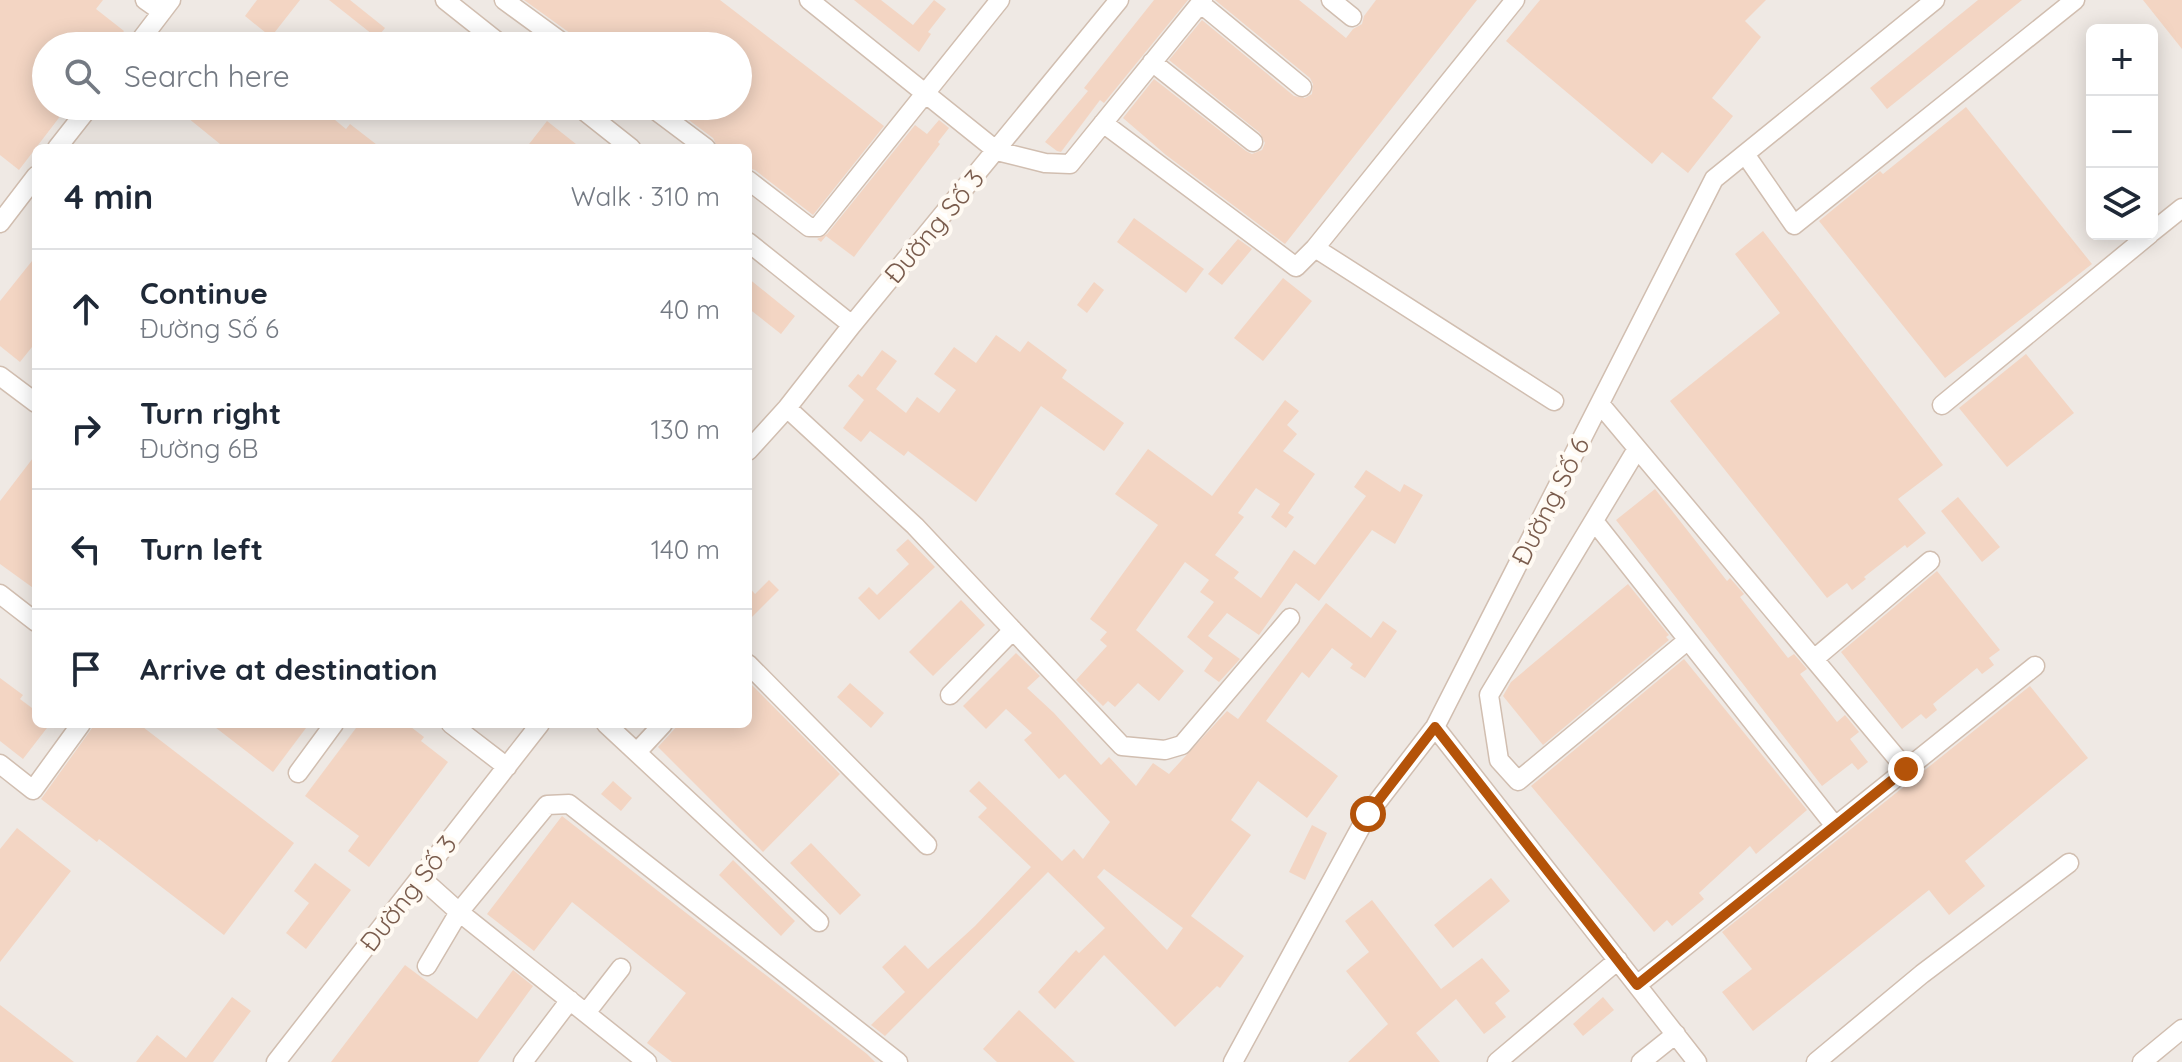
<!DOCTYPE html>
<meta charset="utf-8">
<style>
body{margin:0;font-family:Quicksand,sans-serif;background:#f2f2f3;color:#1f2937}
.controls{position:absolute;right:24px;top:24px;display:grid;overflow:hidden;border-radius:12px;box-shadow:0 4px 20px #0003}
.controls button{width:72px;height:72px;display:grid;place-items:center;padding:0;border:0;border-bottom:2px solid #e0e1e3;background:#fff;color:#1f2937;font:40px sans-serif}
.stop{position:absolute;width:24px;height:24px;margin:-18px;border:6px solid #b45309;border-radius:50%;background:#fff}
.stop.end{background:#b45309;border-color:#fff;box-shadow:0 2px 8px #0008}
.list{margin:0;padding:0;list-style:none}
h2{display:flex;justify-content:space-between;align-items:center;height:104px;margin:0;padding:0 32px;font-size:34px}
h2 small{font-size:26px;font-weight:400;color:#747a83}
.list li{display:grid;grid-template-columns:52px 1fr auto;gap:24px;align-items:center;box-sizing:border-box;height:120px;padding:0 32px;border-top:2px solid #e0e1e3}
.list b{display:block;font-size:30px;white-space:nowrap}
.list p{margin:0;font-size:26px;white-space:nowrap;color:#747a83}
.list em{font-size:26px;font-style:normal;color:#747a83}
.icon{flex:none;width:44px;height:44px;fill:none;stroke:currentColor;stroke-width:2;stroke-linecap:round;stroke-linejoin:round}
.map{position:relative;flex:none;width:2182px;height:1062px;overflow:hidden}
.search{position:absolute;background:#fff;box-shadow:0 4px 20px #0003;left:32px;top:32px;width:720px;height:88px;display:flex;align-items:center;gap:20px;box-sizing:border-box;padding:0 28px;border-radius:44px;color:#747a83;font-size:30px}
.panel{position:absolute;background:#fff;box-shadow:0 4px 20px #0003;left:32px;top:144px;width:720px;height:584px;border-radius:12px}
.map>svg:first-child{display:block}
.industrial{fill:#efe9e4;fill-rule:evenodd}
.building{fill:#f3d5c3;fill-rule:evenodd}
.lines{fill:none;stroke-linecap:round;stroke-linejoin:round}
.minor-casing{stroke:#d1beb0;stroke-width:21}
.minor{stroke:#fff;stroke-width:18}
.route{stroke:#b45309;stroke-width:10}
.labels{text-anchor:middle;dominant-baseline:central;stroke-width:8;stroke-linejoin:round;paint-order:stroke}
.street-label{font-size:26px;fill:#7a5c4d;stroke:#fffaf3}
</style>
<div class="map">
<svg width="2182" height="1062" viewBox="0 0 2182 1062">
<rect width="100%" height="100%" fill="#fdf6ec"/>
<path class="industrial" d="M0,0H2182V1062H0ZM2092,30H2152V234H2092ZM46,46H738V106H46ZM36,148H748V724H36Z"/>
<path class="building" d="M0,0H103L96,9L124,31L113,46H46V106H68L19,170L0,155Z
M257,0H300L271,37L245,16Z
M329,0H350L385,28L377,38Z
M524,0H720L884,126L813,215L755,170L748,168V148H718L713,138L670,106H738V46H579L574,36Z
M854,0H881L913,25L934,0L946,9L928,32L931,34L919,52Z
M1154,0H1188L1104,103L1100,100L1061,152L1057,151L1045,142L1088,91L1084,88Z
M1215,0H1299L1346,38L1353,29L1362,24L1364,16L1376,0H1477L1285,244L1166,155L1123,118L1154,79L1246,151L1252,154L1262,150L1265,143L1260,133L1169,60L1202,20L1294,96L1305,98L1312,94L1313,84L1310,78Z
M1540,0H1766L1745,21L1761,37L1712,98L1733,116L1688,173L1662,152L1652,164L1506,41Z
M1978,0H2022L1887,109L1870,88Z
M2143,0H2182V49Z
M198,106H318L346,129L350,124L381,148H225L188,118Z
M1966,107L2092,264L1945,378L1819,221L1880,171L1883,174Z
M939,120L949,128L938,142L940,144L854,257L826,236L821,242L817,239L827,234L915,125L927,134Z
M547,121L581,148H526Z
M1134,218L1204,269L1186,293L1117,242Z
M1763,231L1943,465L1898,499L1926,533L1907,548L1905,545L1864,577L1866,579L1852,590L1847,583L1827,598L1670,401L1780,313L1735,254Z
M1238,239L1252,249L1222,285L1208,274Z
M36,256V342L20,362L0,346V301Z
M748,278L795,316L781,334L748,308Z
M1283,278L1312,301L1263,361L1234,338Z
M1094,282L1104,290L1087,313L1077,305Z
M996,335L1020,352L1028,341L1067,370L1062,378L1124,423L1104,451L1041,406L976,502L908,451L904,456L870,431L861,442L843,428L864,400L848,386L858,374L862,377L882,350L897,361L876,389L906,413L917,397L939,413L956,390L934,374L954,347L976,363Z
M2026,354L2074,413L2007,467L1959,408Z
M1285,400L1299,411L1287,425L1297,434L1283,451L1315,474L1288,513L1294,517L1286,528L1271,517L1280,504L1256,488L1238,513L1244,517L1215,555L1239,572L1234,578L1261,598L1294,550L1315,565L1366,496L1354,487L1366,470L1400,492L1404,484L1423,495L1395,544L1372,530L1319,601L1296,583L1259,635L1227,613L1208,636L1240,659L1219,682L1204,671L1213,658L1187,637L1214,602L1200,592L1209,580L1185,562L1136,630L1184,671L1159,701L1138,683L1115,707L1108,701L1103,706L1076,680L1107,646L1100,640L1107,632L1090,619L1158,525L1115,494L1148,449L1212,496Z
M36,454V590L0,564V501Z
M1655,489L1727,581L1730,578L1744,594L1740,597L1788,658L1794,654L1807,669L1800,674L1837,722L1845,715L1859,732L1850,739L1868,762L1858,770L1852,763L1822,786L1616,520Z
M1958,497L2000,547L1982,562L1941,511Z
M908,539L935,567L879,620L858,598L869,587L877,595L909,564L896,550Z
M1937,571L2000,650L1989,658L1994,665L1982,674L1977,668L1933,704L1937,710L1926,719L1921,714L1902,729L1841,652Z
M769,580L779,590L748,621V586L755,594Z
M1628,584L1669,635L1666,637L1669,640L1543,745L1503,696L1511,682Z
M961,600L985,625L933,676L909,652Z
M1326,603L1371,638L1383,621L1397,631L1365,678L1350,668L1353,664L1332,648L1309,678L1302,672L1266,721L1338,776L1307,818L1258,781L1231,820L1251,835L1191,916L1244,956L1220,988L1217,986L1175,1027L1104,955L1055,1009L1038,992L1076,950L1079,953L1105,928L1048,872L885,1036L871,1025L905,992L882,967L905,945L928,969L975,926L1031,867L978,817L987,808L969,791L979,781L1062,861L1074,849L1083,859L1110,822L1065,774L1059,779L1024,740L1032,733L1006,709L986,729L963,706L1016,653L1040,676L1027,688L1054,713L1101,765L1109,757L1136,786L1153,763L1169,774L1227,711L1238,719ZM1104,869L1183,928L1167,950L1097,877Z
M1684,659L1807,810L1756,854L1750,846L1699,893L1704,899L1672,926L1667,920L1654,932L1531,786Z
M0,678L23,695L20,699L36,711V724H50L23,759L0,741Z
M748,681L840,774L763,852L658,747L679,724H748Z
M850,683L884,713L871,728L837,697Z
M2030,686L2088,758L1965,861L1985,886L1949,915L1929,890L1753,1031L1722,992L1752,969L1722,932Z
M95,724H139L294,843L224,935L99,839L97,842L41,799Z
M211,724H309L273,772Z
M359,724H407L424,737L421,741L448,762L369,867L348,851L359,836L305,796Z
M613,781L632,798L621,811L601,794Z
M562,816L867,1054L875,1062H672L647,1043L686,993L572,902L534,951L487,914Z
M1312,825L1327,833L1305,880L1289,872Z
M17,828L71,871L0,962V849Z
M811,843L861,895L840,915L790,863Z
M733,860L795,921L781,936L719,875Z
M315,863L351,890L306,949L286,933L309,903L294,891Z
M1491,878L1510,901L1453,948L1434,925Z
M1372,900L1441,989L1482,958L1510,991L1495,1003L1506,1017L1484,1034L1456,999L1416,1033L1440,1062H1348L1388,1024L1346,971L1369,952L1345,921Z
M405,965L477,1019L513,970L533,986L478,1062H331Z
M232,997L251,1011L213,1062H136L157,1035L186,1058Z
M1603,997L1614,1010L1583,1036L1573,1024Z
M0,1005L74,1062H0Z
M1019,1010L1075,1062H997L983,1049Z"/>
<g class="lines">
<g class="minor-casing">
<path id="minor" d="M145,0L162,12
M445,0L503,46
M504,0L567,46
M809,0L997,151L1045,163L1070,164L1203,0
M1331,0L1352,17
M1200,3L1302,87
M136,46L171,0
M1152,62L1253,142
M578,106L631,148
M650,106L706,148
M1103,123L1296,267L1315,248L1515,0
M57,148L90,106
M1745,154L1794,225L2075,0
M748,180L809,227H818L1000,0
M0,223L36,176
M2152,232L2182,208
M748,242L852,325
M1315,248L1554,401
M0,376L36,403
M1600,404L1906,769
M1942,405L2150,234
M787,408L915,526L1122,746L1165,750L1182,745L1290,618
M1637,449L1489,695L1499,760L1518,781L1688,640
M748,451L787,408L852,325L1119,0
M1594,521L1835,826
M0,594L36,622
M1814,659L1930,561
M748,664L927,845
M950,695L1013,630
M451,724L507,767
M606,724L819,922
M1435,727L1697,1062
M637,752L663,724
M0,764L33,790L81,724
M298,773L334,724
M420,877L459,912L647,1062
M427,966L459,912L547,805L569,804L898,1062
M1637,985L2035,666
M586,1013L621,968
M276,1062L540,724
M523,1062L570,1000
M1233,1062L1368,814L1435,727L1714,179L1935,0
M1497,1062L1618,960
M1641,1062L1676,1034
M1816,1062L1922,974L2069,863
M2142,1062L2182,1029"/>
</g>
<use href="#minor" class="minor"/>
</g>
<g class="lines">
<path class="route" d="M1368,814L1435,727L1637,985L1906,769"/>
</g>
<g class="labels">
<g class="street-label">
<text transform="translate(934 226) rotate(-50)">Đường Số 3</text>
<text transform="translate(1550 501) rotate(-63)">Đường Số 6</text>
<text transform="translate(408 893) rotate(-52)">Đường Số 3</text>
</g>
</g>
</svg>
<div class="controls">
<button>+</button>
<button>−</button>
<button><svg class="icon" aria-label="layers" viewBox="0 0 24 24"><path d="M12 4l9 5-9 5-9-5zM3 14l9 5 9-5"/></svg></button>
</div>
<div class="stop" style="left:1368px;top:814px"></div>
<div class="stop end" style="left:1906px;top:769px"></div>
<div class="search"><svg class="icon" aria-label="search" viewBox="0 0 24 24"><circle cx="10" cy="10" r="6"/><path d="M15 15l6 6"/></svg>Search here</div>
<section class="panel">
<h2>4 min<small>Walk · 310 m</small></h2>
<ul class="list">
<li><svg class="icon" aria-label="ahead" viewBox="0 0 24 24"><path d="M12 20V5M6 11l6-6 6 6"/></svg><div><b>Continue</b><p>Đường Số 6</p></div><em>40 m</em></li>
<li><svg class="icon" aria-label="right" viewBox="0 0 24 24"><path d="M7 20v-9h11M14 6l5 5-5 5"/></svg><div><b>Turn right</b><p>Đường 6B</p></div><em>130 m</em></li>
<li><svg class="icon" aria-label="left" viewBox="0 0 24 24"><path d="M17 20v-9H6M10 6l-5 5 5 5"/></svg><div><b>Turn left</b></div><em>140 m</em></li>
<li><svg class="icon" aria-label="arrive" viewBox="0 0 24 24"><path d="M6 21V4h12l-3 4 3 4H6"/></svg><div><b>Arrive at destination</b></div></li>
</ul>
</section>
</div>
